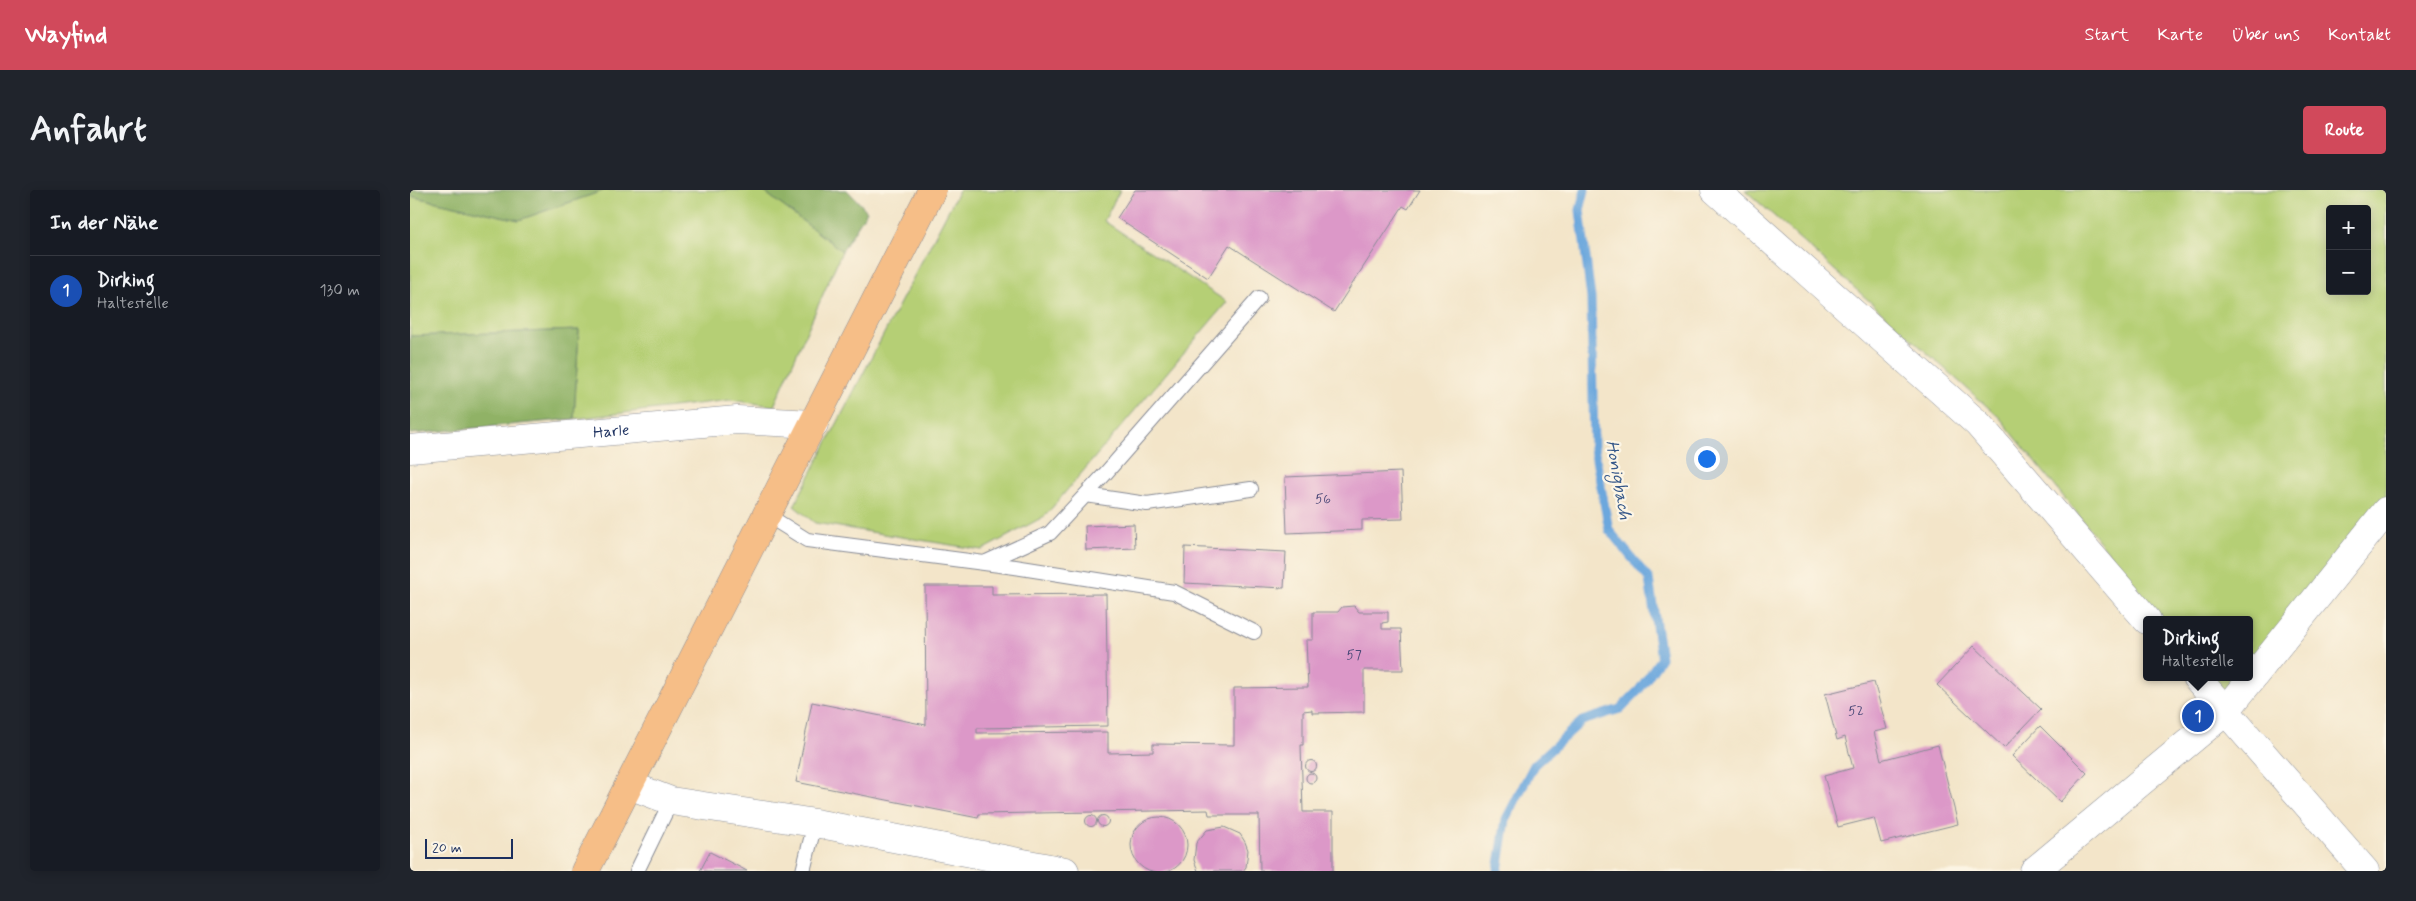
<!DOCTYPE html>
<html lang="de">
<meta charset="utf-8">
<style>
body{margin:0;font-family:Mynerve,sans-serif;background:#20242c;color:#f1f3f6}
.controls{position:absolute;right:15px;top:15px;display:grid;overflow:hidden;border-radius:5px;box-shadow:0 2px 12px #0003}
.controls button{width:45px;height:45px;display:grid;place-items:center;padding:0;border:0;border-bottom:1px solid #363941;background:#171b24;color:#f1f3f6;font:25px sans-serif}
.scale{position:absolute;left:15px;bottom:12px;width:88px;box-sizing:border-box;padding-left:5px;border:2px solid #1b2f5e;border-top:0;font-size:14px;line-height:18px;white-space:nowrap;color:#1b2f5e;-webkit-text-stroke:4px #fcf5e5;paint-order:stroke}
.you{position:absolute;left:1296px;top:268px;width:18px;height:18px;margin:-12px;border:4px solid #fff;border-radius:50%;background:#1a73e8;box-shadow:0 0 0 8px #1a73e833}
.badge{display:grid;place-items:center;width:32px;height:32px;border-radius:50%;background:#d1495b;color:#fff;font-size:16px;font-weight:700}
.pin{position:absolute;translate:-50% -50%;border:2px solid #fff;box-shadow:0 1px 5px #0006}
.popup{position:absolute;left:1733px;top:426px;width:110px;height:65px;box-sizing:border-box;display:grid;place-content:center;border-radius:5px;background:#171b24;filter:drop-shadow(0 1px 4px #0005);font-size:16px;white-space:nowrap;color:#9ea1a6}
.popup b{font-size:19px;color:#f1f3f6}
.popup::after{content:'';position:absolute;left:50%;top:100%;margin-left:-10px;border:10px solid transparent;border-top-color:#171b24}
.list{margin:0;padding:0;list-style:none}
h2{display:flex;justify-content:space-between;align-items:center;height:65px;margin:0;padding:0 20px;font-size:21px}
h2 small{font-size:16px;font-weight:400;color:#9ea1a6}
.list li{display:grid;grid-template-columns:32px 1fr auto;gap:15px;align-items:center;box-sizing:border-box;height:70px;padding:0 20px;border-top:1px solid #363941}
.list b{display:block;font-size:19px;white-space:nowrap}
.list p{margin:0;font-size:16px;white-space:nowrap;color:#9ea1a6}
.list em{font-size:16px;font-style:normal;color:#9ea1a6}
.map{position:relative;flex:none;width:1976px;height:681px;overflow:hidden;border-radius:5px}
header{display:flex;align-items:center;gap:30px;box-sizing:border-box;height:70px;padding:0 25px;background:#d1495b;color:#fff}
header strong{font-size:24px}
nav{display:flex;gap:28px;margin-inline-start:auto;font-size:18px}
.intro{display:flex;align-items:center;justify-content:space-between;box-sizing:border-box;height:120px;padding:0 30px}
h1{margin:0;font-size:35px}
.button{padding:12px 22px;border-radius:5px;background:#d1495b;color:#fff;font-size:18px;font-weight:700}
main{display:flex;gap:30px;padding:0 30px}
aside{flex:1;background:#171b24;border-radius:5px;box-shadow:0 2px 12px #0003}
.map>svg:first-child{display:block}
.green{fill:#b5cf75;stroke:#687f6a;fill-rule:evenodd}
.forest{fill:#90b266;stroke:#567062}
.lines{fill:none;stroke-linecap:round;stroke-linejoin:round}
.stream{stroke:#6ca7dd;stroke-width:9}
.building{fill:#dc98c8}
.lane-casing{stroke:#878a94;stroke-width:16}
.street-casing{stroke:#878a94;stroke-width:29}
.primary-casing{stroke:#878a94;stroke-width:29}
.lane{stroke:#fff;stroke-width:14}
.street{stroke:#fff;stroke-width:28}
.primary{stroke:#f6be87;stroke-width:28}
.labels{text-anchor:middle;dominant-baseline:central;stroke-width:4.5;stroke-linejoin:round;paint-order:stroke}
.number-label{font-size:14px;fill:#4b4978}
.street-label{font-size:16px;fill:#1b2f5e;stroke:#fcf5e5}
.water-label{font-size:18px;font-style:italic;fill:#37598a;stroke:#fcf5e5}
</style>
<header>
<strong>Wayfind</strong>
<nav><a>Start</a><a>Karte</a><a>Über uns</a><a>Kontakt</a></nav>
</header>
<div class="intro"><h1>Anfahrt</h1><a class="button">Route</a></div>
<main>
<aside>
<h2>In der Nähe<small></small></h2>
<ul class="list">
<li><span class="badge" style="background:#1a4fb4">1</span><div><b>Dirking</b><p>Haltestelle</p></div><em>130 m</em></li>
</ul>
</aside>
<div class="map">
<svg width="1976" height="681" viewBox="0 0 1976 681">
<rect width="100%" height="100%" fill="#fcf5e5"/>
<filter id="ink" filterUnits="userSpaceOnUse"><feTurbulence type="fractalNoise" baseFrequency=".02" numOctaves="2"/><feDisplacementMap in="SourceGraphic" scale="10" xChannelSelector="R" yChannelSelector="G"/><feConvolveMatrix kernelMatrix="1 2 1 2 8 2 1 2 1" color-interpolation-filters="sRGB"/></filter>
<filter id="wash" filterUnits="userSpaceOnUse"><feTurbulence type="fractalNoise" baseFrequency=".0096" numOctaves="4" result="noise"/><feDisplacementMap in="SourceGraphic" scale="20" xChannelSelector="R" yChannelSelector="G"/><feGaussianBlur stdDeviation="1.12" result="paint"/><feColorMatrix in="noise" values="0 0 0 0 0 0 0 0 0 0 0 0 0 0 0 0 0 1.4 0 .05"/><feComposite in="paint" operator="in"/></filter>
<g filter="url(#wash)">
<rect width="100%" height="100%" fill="#f3e5c9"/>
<path class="green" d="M195,0H352L432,61L364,216L320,210L164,229L169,140L0,146V6L109,30Z
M549,0H710L694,31L817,112L635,326L572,360L405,333L384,316Z
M1335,0H1976V309L1839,480V430H1753L1590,228ZM1920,19H1957V101H1920Z
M1800,487H1834L1817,508Z"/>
<path class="forest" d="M0,0H195L109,30L0,6Z
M352,0H437L457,21L432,61Z
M169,140L164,229L0,244V146Z"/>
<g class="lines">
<path class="stream" d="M1088,681L1096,629L1124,575L1172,531L1210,519L1229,500L1251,468L1239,389L1199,340L1184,258L1181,108L1170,20L1175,0"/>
</g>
<g id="blocks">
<path class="building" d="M725,0H1010L998,19L993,16L924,122L819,55L798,88L707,28Z
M991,282L993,329L952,330V340L877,343L875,287Z
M724,334L725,358L676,360L675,336Z
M775,357L876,362L874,398L774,393Z
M515,396H582V405L696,404L698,536L567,538V543L698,542V563L743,562V554L824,555V498L898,497L896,450H903V422H928L932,417L944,416L949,422H978V432L972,433V439H991L993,480H954V522L902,523V520L893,521V555H891L893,622H923V681H850L849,625H799L798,620L743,621L569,624L568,628L386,592L402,512L516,535Z
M1564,456L1631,519L1594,558L1527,495Z
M1464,492L1477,539L1464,542L1471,570L1528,555L1548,634L1471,653L1464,628L1428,637L1414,586L1443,578L1435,547L1427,550L1415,504Z
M1630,536L1677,583L1650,612L1602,566Z
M895.5 576a5.5 5.5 0 1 1 11 0a5.5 5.5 0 1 1-11 0Z
M896 588a5 5 0 1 1 10 0a5 5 0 1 1-10 0Z
M675.5 631a5.5 5.5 0 1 1 11 0a5.5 5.5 0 1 1-11 0Z
M687.5 631a5.5 5.5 0 1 1 11 0a5.5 5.5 0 1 1-11 0Z
M721 655a28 28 0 1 1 56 0a28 28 0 1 1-56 0Z
M814,637L830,644L835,652L838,660L836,677L833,681H788L784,670L786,653L797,640Z
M300,662L337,681H290Z"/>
</g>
</g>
<g filter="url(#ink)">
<use href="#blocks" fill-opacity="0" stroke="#878a94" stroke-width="1"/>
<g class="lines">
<g class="lane-casing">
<path id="lane" d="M676,305L737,314L841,299
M357,325L397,350L605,377L764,402L844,442
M574,373L640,343L695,284L849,108
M227,681L261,611
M393,681L405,633"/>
</g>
<g class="street-casing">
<g id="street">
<path d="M1305,0L1568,234L1737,430"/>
<path id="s1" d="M0,259L327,230L404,234"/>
<path d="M1786,487L1955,681"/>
<path d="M219,595L261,611L405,633L655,681"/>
<path d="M1624,681L1815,522L1976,321"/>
</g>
</g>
<g class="primary-casing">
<path id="primary" d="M175,681L522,0"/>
</g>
<use href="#lane" class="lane"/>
<use href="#street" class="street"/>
<use href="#primary" class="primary"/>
</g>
</g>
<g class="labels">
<g class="number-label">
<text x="913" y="309">56</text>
<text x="944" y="465">57</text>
<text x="1446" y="521">52</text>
</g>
<g class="street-label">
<text stroke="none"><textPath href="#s1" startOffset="202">Harle</textPath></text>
</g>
<g class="water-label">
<text transform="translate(1208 290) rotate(80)">Honigbach</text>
</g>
</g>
</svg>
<div class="controls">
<button>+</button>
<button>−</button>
</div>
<div class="scale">20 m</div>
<div class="you"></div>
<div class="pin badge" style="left:1788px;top:526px;background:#1a4fb4">1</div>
<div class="popup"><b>Dirking</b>Haltestelle</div>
</div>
</main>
